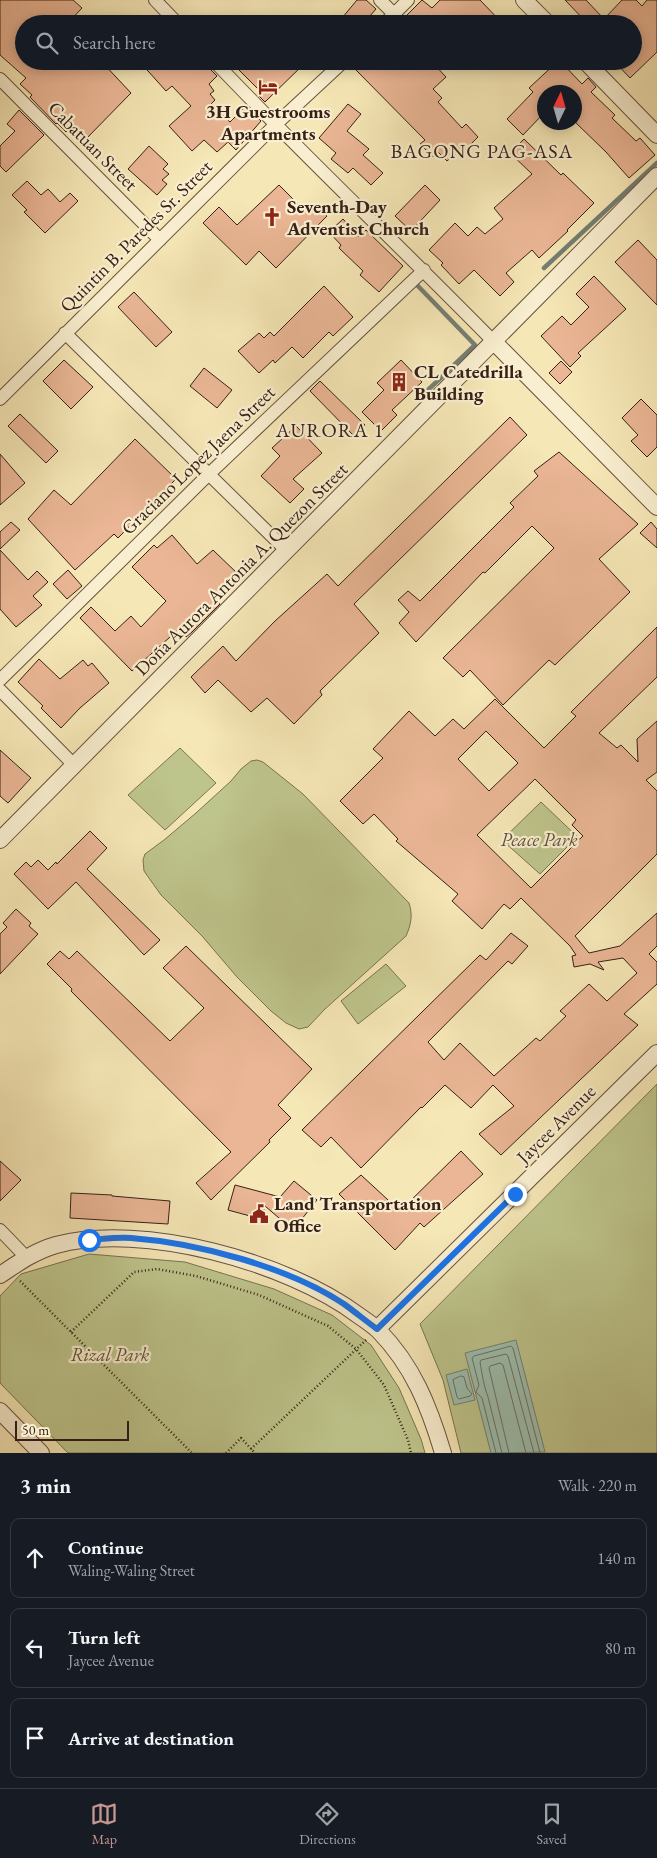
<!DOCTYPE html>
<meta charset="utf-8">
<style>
body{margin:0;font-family:"EB Garamond",serif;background:#242831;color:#f1f3f6}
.compass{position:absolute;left:537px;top:85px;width:45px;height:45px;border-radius:50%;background:#171b24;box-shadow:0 2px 12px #0003;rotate:5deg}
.scale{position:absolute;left:15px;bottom:12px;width:114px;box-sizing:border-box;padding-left:5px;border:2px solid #362017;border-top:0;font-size:14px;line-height:18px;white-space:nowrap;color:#362017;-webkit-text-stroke:4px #f9efd0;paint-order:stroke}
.stop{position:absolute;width:15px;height:15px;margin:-11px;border:4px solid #1a73e8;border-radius:50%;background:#fff}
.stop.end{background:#1a73e8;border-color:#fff;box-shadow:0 1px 5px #0008}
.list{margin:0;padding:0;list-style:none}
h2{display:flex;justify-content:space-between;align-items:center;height:65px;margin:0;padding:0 20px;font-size:21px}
h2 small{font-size:16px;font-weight:400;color:#9ea1a6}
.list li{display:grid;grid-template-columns:32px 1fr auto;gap:15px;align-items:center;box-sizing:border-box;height:80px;margin:0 10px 10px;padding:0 10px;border:1px solid #363941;border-radius:10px}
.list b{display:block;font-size:19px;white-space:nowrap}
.list p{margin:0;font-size:16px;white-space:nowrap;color:#9ea1a6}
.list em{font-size:16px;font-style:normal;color:#9ea1a6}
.icon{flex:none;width:28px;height:28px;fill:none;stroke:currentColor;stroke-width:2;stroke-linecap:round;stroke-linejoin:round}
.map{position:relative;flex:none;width:657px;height:1453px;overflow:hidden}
.search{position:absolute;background:#171b24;box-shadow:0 2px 12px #0003;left:15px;right:15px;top:15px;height:55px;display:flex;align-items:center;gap:12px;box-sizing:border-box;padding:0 18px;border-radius:28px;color:#9ea1a6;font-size:19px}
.sheet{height:335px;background:#171b24}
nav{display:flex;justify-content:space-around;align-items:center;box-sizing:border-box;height:70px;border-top:1px solid #363941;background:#171b24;font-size:14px;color:#9ea1a6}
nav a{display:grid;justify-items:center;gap:2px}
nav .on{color:#c59692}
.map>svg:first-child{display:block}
.green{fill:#bec58c;stroke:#7a7252}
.water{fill:#9dbfb0;stroke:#747f73}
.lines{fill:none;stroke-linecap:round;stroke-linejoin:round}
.shore{stroke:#6a7064;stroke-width:1}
.stream{stroke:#747f73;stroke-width:4.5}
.building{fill:#eab695;stroke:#362017;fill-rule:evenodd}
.minor-casing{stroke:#66523f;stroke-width:14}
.tertiary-casing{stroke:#66523f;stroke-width:18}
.path{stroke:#362017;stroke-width:2.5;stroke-dasharray:1 2.5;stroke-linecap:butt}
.minor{stroke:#f9efd0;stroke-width:12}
.tertiary{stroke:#f9efd0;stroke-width:16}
.route{stroke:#1a73e8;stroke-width:6}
.labels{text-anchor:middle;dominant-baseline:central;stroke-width:4.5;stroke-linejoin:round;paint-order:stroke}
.poi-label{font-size:19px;font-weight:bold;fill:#362017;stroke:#f9efd0;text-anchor:start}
.street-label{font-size:19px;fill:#362017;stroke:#f9efd0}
.park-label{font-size:19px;font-style:italic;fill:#5f523a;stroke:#f9efd0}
.neighbourhood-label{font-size:20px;letter-spacing:1px;fill:#362017;stroke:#f9efd0}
</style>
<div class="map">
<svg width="657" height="1453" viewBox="0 0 657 1453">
<rect width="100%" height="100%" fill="#f6e7b6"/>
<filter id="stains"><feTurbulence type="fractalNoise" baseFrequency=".004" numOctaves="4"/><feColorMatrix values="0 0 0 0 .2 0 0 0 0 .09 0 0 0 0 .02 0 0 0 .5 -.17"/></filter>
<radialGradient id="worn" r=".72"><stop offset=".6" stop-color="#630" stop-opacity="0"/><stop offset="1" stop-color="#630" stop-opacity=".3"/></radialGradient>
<path class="green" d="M180,748L216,783L165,830L128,795Z
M257,760L263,762L303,794L409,903C413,915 411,925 406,936L325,1009L308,1027L299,1029L286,1023L271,1011L237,977L202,936L161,895L144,871L143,860L145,854L164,840L196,813L231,781L241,769L251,761Z
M541,802L584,843L575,853L568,846L540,874L502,840Z
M386,964L406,986L358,1024L341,1001Z
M657,1084V1453H461L443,1380L420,1324Z
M89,1254L185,1262L274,1289L332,1315L371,1345L399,1388L421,1439L425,1453H68L0,1383V1296L21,1274Z"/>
<path class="water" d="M516,1340L545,1452L491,1453L465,1353Z
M467,1369L475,1400L454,1405L446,1375Z"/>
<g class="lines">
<path class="shore" d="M461,1376L464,1377L467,1388L472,1394L470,1396L459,1399L457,1397L453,1380Z
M496,1453L482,1398L476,1392L479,1385L472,1358L474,1356L511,1346L513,1348L540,1453
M502,1453L488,1397C484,1387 482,1374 480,1362L481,1360L506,1354L508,1356L534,1453
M509,1453L489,1368L490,1366L500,1363L503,1365L526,1453"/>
<path class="stream" d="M544,268L657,163
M417,285L475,345L428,390"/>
</g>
<path class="building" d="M0,0H73L82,8L67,24H24V61H101L131,93L85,140L74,130L73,132L69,128L66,132L57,123L56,124L30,97L32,95L20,84L26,78L0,55Z
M357,0H366L376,9L363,24H337Z
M422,0L432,8L440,0H480L503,24H398Z
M565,0H586L604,19L622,0H636L642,6L647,0H657V52L630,78L614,61H633V24H588Z
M139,61H206L208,67L217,76L209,84L214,91L210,94L215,100L211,104L230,122L246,106L261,121L236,150L228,142L217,152L204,140L192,151L169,126L191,106L172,86L166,91Z
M226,61H307L265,102L257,94L260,91L232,63L229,65Z
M362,61H431L446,77L433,89L442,98L438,102L462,128L466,124L478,137L463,152L461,149L447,161L438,152L433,157L420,144L425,140L355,69Z
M558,61H560L582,84L588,78L596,87L591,92L615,115L612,118L636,141L640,138L655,155L629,178L606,152L574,121V92H544V113L523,135L507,119L533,92L529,88Z
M348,104L361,114L347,131L369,149L363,155L383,173L371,185L353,168L348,173L331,159L336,153L319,138Z
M19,110L44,135L6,172L0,166V146L15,131L7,124Z
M524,139L561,175L563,173L594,203L567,230L568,231L539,258L532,250L506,273L514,282L500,296L474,270L459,284L441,265L443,263L429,250L455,223L468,236L477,227L485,234L503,219L494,208L532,174L510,153Z
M149,146L168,164L163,169L169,174L162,180L167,184L157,195L128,169Z
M27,181L41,195L48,189L60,202L70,193L78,201L45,233L24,212L27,210L12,195Z
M279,185L306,212L314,204L327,216L276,268L259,251L246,265L203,223L219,207L237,225Z
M425,185L440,200L411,231L395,216Z
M343,219L359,237L366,230L403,266L379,292L360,275L363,271L339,248L341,245L329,232Z
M638,240L657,260V305L615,262Z
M594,276L626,309L578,353L581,356L570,367L541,336L562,316L571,325L589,307L576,294Z
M324,286L353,317L333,336L329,332L303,358L292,347L275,363L273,360L259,373L238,351L259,333L264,338L270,332L274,336Z
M134,292L172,332L156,347L118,307Z
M64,360L93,387L71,409L43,381Z
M401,360L422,382L392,410L397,415L381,431L362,412L384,390L377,383Z
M561,361L572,372L560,384L549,373Z
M204,368L232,390L217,408L190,386Z
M320,381L365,425L354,436L310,391Z
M641,399L657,415V447L647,457L631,441L638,435L622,418Z
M20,414L58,451L46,463L8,426Z
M510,417L527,435L354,604L379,633L320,691L322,695L294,724L267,698L251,712L218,680L205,693L191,677L223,646L236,661L275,621L327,574L338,586Z
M296,426L322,453L293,479L304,489L290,503L261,476L280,456L272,448Z
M135,439L176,479L118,538L114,534L75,570L28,519L54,490L71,505Z
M559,452L638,524L599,559L630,592L555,665L549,660L503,705L470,670L463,677L443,658L554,548L532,526L485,573L483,572L416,642L399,623L409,612L398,600L408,591L420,601L514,507L510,503L538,476L534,471Z
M0,454L25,483L0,505Z
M11,522L20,530L0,549V532Z
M651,522L657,529V548L640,533Z
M172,535L197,564L213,550L239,575L215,600L220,604L192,632L186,637L179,629L132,671L80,618L91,607L115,631L131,616L141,627L166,601L132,567L154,545L157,548Z
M0,550L28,580L37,571L48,582L33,596L42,605L16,627L0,609Z
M68,570L82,586L67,599L53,584Z
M657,627V677L599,733L617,748L621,745L638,762L637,739L657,721V772L646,780L657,791V854L575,936L589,953L620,946L657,913V946L649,954L657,962V984L624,1014L638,1025L501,1155L479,1134L514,1106L493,1085L471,1108L445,1085L422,1108L421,1107L361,1168L331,1137L321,1147L302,1130L480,955L486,960L511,933L528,946L512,964L508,961L428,1042L444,1060L460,1043L494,1076L536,1038L540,1041L566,1016L560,1011L589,984L607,1001L637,973L623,958L598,962L604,970L590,964L574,967L572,956L576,955L570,946L521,898L510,909L504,904L482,929L452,901L458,894L396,841L398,839L374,814L363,824L340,801L383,758L373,749L409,711L435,736L453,719L464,729L495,699L544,748L576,716L571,712ZM486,731L518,763L489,791L458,759ZM535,779L576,820L572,825L583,836L531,888L477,835Z
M39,659L60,679L83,660L88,666L92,663L109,683L80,708L61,728L41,708L43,706L18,682Z
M0,750L31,778L8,803L0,796Z
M90,831L107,848L87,869L160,940L144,955L76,882L48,909L14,874L26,862L31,867L38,860L48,870L56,862L57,864Z
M16,909L31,923L29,926L38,934L0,974V934L7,927L3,923Z
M186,946L312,1069L278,1105L291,1118L269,1140L270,1142L211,1200L196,1183L231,1152L71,991L72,989L47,964L60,951L69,959L77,951L170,1041L204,1008L163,968Z
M461,1151L483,1174L424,1227L420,1223L395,1250L339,1194L361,1175L400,1211Z
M0,1161L21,1180L0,1201Z
M294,1181L317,1200L293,1230L265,1206L261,1219L228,1210L235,1185L280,1197Z
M71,1193L112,1195V1196L170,1201L168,1224L70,1218Z"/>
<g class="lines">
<g class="minor-casing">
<path id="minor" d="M155,0L178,24
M380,0L394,14
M384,24L408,0
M214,61C305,157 401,247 494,342
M0,79L160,240
M65,333L287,551
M0,399L275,125L344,61
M0,680L208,475L424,270
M0,690L73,764
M0,1230L26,1257"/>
</g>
<g class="tertiary-casing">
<path id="tertiary" d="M524,0L548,24
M585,61L657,135
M494,342L657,507
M0,840L657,176
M0,1275C18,1263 35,1251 56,1245C143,1222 287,1262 358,1315C365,1320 373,1325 379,1331C413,1366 429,1406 443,1453
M377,1329L657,1053
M0,1411L41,1453"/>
</g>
<path class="path" d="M20,1281L192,1453
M71,1332L134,1272L157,1269L196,1276L259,1295L328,1326L356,1349L384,1385L408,1440L411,1453
M251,1449L367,1339
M226,1453L241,1438L255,1453"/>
<use href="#minor" class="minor"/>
<use href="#tertiary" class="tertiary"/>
</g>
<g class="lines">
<path class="route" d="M89,1240C103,1239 117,1237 131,1238C198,1243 288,1267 344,1304C355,1312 366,1321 377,1329L515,1194"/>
</g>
<defs>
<g id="hotel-bare" transform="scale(1.5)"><path d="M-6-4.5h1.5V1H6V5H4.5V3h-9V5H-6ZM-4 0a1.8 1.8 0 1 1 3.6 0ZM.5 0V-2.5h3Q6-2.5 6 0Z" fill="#8f2418" stroke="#f9efd0" stroke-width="2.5" paint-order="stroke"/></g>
<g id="church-bare" transform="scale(1.5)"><path d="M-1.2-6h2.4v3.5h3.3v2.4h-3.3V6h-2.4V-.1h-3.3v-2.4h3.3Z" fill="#8f2418" stroke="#f9efd0" stroke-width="2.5" paint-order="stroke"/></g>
<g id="building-bare" transform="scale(1.5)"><path d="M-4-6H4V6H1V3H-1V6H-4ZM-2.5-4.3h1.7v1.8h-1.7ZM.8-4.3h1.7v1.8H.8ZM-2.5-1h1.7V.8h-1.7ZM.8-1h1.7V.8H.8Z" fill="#8f2418" stroke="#f9efd0" stroke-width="2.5" paint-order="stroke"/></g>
<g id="civic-bare" transform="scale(1.5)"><path d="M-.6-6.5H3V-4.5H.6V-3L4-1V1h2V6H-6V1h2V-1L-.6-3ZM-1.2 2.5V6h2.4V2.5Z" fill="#8f2418" stroke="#f9efd0" stroke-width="2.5" paint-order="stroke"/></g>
</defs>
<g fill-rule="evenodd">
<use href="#hotel-bare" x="268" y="87"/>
<use href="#church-bare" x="272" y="217"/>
<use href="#building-bare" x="399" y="382"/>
<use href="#civic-bare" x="259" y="1214"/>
</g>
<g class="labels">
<g class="poi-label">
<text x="268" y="111" text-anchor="middle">3H Guestrooms<tspan x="268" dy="22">Apartments</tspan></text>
<text x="287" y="206">Seventh-Day<tspan x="287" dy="22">Adventist Church</tspan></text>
<text x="414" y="371">CL Catedrilla<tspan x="414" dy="22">Building</tspan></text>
<text x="274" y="1203">Land Transportation<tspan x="274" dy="22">Office</tspan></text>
</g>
<g class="street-label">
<text transform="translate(93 146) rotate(45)">Cabatuan Street</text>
<text transform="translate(136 236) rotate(-45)">Quintin B. Paredes Sr. Street</text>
<text transform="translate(198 460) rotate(-44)">Graciano Lopez Jaena Street</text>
<text transform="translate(241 569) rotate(-45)">Doña Aurora Antonia A. Quezon Street</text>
<text transform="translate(556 1124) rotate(-45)">Jaycee Avenue</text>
</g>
<g class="park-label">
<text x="539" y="839">Peace Park</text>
<text x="110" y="1354">Rizal Park</text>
</g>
<g class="neighbourhood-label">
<text x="482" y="151">BAGONG PAG-ASA</text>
<text x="330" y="430">AURORA 1</text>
</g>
</g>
<rect width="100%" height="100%" filter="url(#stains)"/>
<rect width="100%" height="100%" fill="url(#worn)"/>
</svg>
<svg class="compass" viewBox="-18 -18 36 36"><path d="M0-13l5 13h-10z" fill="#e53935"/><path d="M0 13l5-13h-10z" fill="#9ea1a6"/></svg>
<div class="scale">50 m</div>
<div class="stop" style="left:89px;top:1240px"></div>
<div class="stop end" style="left:515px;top:1194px"></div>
<div class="search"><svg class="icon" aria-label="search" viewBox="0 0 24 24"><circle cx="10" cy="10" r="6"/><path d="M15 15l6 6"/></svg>Search here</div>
</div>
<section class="sheet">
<h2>3 min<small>Walk · 220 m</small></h2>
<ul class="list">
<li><svg class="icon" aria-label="ahead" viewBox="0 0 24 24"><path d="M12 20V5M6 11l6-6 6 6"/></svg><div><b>Continue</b><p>Waling-Waling Street</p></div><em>140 m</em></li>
<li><svg class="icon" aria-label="left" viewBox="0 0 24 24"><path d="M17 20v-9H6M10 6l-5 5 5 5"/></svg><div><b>Turn left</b><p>Jaycee Avenue</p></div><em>80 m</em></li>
<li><svg class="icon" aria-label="arrive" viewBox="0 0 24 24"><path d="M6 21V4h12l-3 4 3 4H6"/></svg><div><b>Arrive at destination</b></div></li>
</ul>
</section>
<nav>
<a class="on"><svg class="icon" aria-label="map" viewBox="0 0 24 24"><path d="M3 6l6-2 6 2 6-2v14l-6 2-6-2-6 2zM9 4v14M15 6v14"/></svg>Map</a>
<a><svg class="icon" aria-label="directions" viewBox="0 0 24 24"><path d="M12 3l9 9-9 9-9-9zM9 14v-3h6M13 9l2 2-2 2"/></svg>Directions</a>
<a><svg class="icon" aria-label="saved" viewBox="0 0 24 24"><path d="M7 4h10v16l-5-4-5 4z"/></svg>Saved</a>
</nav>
